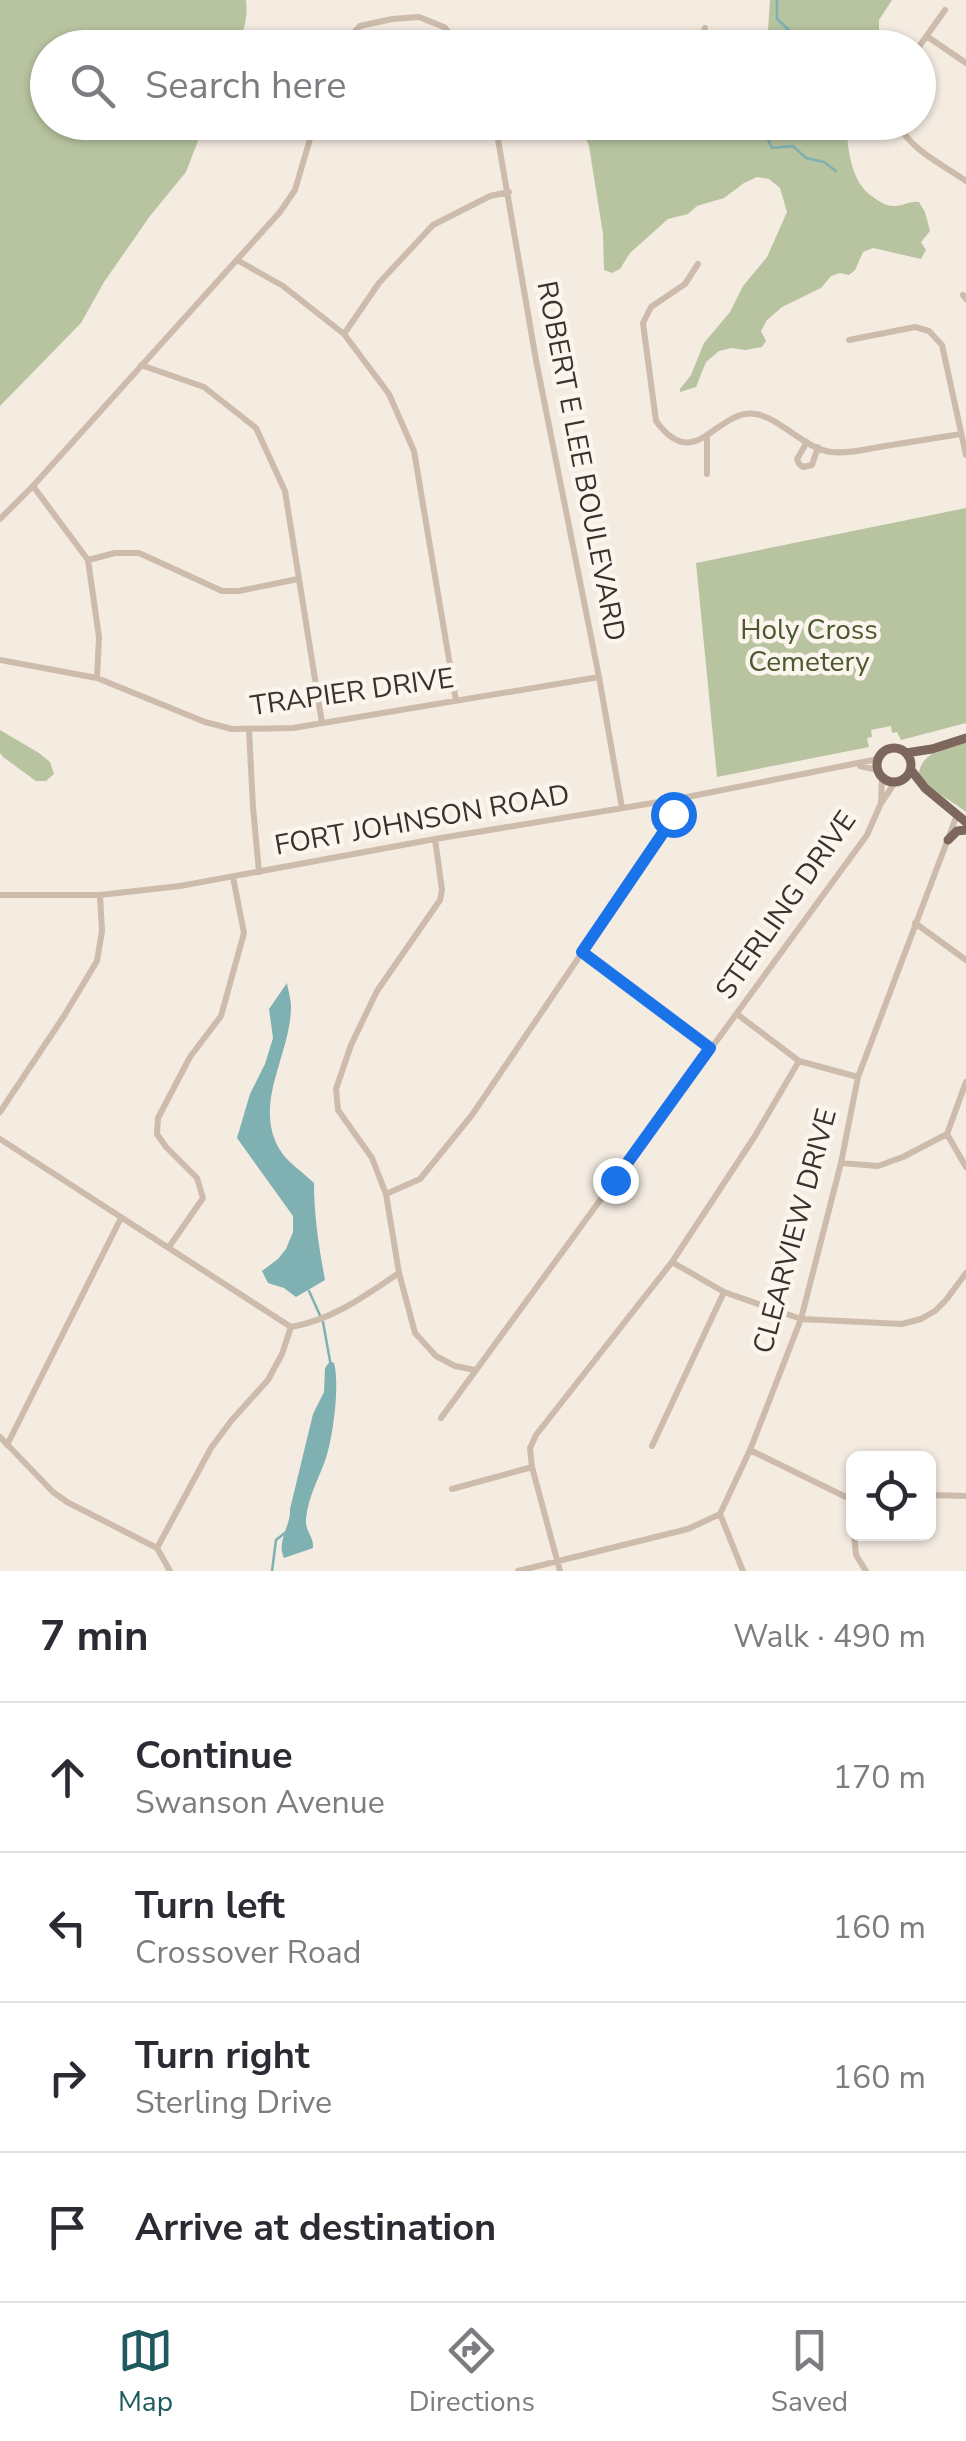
<!DOCTYPE html>
<meta charset="utf-8">
<style>
body{margin:0;font-family:"Nunito Sans",sans-serif;background:#f7f7f7;color:#2b2b33}
.controls{position:absolute;right:30px;bottom:30px;display:grid;overflow:hidden;border-radius:15px;box-shadow:0 2px 8px #0004}
.controls button{width:90px;height:90px;display:grid;place-items:center;padding:0;border:0;border-bottom:2px solid #e1e1e2;background:#fff;color:#2b2b33;font:50px sans-serif}
.stop{position:absolute;width:30px;height:30px;margin:-22px;border:8px solid #1a73e8;border-radius:50%;background:#fff}
.stop.end{background:#1a73e8;border-color:#fff;box-shadow:0 2px 10px #0008}
.list{margin:0;padding:0;list-style:none}
h2{display:flex;justify-content:space-between;align-items:center;height:130px;margin:0;padding:0 40px;font-size:42px}
h2 small{font-size:32px;font-weight:400;color:#7c7c81}
.list li{display:grid;grid-template-columns:65px 1fr auto;gap:30px;align-items:center;box-sizing:border-box;height:150px;padding:0 40px;border-top:2px solid #e1e1e2}
.list b{display:block;font-size:38px;white-space:nowrap}
.list p{margin:0;font-size:32px;white-space:nowrap;color:#7c7c81}
.list em{font-size:32px;font-style:normal;color:#7c7c81}
.icon{flex:none;width:55px;height:55px;fill:none;stroke:currentColor;stroke-width:2;stroke-linecap:round;stroke-linejoin:round}
.map{position:relative;flex:none;width:966px;height:1571px;overflow:hidden}
.search{position:absolute;background:#fff;box-shadow:0 2px 8px #0004;left:30px;right:30px;top:30px;height:110px;display:flex;align-items:center;gap:25px;box-sizing:border-box;padding:0 35px;border-radius:55px;color:#7c7c81;font-size:38px}
.sheet{height:730px;background:#fff}
nav{display:flex;justify-content:space-around;align-items:center;box-sizing:border-box;height:140px;border-top:2px solid #e1e1e2;background:#fff;font-size:28px;color:#7c7c81}
nav a{display:grid;justify-items:center;gap:5px}
nav .on{color:#1f5a5e}
.map>svg:first-child{display:block}
.green{fill:#b8c4a0}
.water{fill:#7fb0b2}
.lines{fill:none;stroke-linecap:round;stroke-linejoin:round}
.stream{stroke:#7fb0b2;stroke-width:2.5}
.minor{stroke:#cdbbac;stroke-width:6}
.major{stroke:#7d675c;stroke-width:9}
.route{stroke:#1a73e8;stroke-width:12}
.labels{text-anchor:middle;dominant-baseline:central;stroke-width:9;stroke-linejoin:round;paint-order:stroke}
.street-label{font-size:28px;fill:#3b302b;stroke:#fbf5ee}
.park-label{font-size:28px;fill:#4a5a2e;stroke:#fbf5ee}
</style>
<div class="map">
<svg width="966" height="1571" viewBox="0 0 966 1571">
<rect width="100%" height="100%" fill="#f4ebe1"/>
<path class="green" d="M0,0H246C248,18 244,31 237,47L48,48V122L205,123L186,172L150,216L104,282L81,323L0,406Z
M770,0H892L879,20V31L867,47H762L768,30Z
M571,123H846C848,148 850,182 873,197C879,201 887,207 895,206C905,206 908,201 919,202L925,212L930,231L921,242L926,250L921,259L873,248L863,252L855,270L849,275L840,273L831,276L821,288L782,307L767,320L761,331L766,341L762,347L745,350L732,348L719,351L706,362L696,387L680,392V389L691,375L704,343L730,312L743,286L767,257L787,212L780,188L769,179L757,177L744,183L724,198L697,206L688,214L668,219L630,253L620,269L612,273L604,270L603,234L589,146L585,137Z
M966,508V723L901,740L897,732L892,733L891,726L871,730L872,737L867,738L869,747L717,777L696,563Z
M0,730L39,753L50,762L54,774L46,781H36L3,757L0,753Z
M966,742V812C950,799 929,791 919,773C922,751 948,748 966,742Z"/>
<path class="water" d="M287,983C288,990 291,999 291,1006C291,1055 252,1104 280,1150C286,1161 304,1173 314,1183C314,1216 319,1248 325,1280L296,1297L284,1288L268,1283L262,1271L278,1259L286,1249L293,1232V1216L237,1138L250,1094L265,1064L273,1038L269,1009Z
M330,1361L334,1363C340,1384 333,1437 326,1458C319,1478 308,1497 306,1519C305,1532 314,1536 313,1548L284,1558C276,1542 291,1526 290,1509L313,1414L324,1392L325,1368Z"/>
<g class="lines">
<path class="stream" d="M777,0V19L790,31L811,40L812,48
M752,133L760,127L763,129L772,148L793,146L806,158L824,162L836,171
M769,138L790,127H810L816,122
M309,1291L323,1322L330,1361
M272,1571L276,1540L286,1532"/>
<path class="minor" d="M928,37L966,63
M339,48L360,26L392,19L419,17L444,27L463,48
M694,48L699,43L705,28
M918,48L945,10
M495,122L536,360L599,677L622,808
M897,122C910,150 942,164 966,181
M237,260L283,286L344,334L389,394L414,451L456,701
M698,264L685,284L651,307L643,323L656,421C696,476 717,407 756,414C782,419 803,448 831,452C848,454 868,449 885,446C910,442 935,438 961,434
M963,295L966,299
M344,334L379,283L433,225L490,196L509,192
M849,340L915,327L929,331L942,345L966,455
M141,365L204,387L256,428L285,491L322,723
M707,437V474
M807,442L797,459L799,464L803,467L812,465L818,447
M33,486L88,560L99,637L97,678
M0,519L33,486L280,212L295,190L315,122
M88,560L115,553H139L222,591H239L298,579
M0,660L97,678L205,722L232,729L293,728L599,677
M249,730L253,807L259,872
M860,766L878,770
M882,802L895,782
M435,839L442,890L440,900L377,991L351,1045L336,1089L338,1110L372,1158L386,1194L399,1273L415,1333L436,1356L455,1366L475,1370
M0,895H100L180,886L435,839L677,799L878,759
M915,923L966,960
M582,952L711,1048
M737,1014L799,1061L858,1077
M0,1112L64,1016L97,961L102,931L100,895
M947,1134L966,1167
M0,1139L291,1327
M841,1163L878,1166L903,1157L947,1134L966,1082
M386,1194L420,1179L472,1115L665,830L673,814L677,799
M169,1247L203,1198L197,1178L166,1147L157,1134L158,1118L190,1057L221,1016L244,933L233,877
M672,1262L724,1292L801,1319L902,1324L921,1319L935,1311L946,1300L966,1273
M291,1327C332,1320 365,1296 399,1273
M441,1418L867,835L881,803L882,778
M0,1437L53,1492L67,1502L157,1548L170,1571
M7,1445L121,1218
M652,1446L724,1292
M750,1450L854,1501
M452,1489L532,1467
M928,1495L966,1496
M854,1513V1532
M720,1514L743,1571
M854,1534L856,1555L866,1571
M157,1548L211,1448L231,1421L268,1380L282,1354L291,1327
M518,1571L688,1529L720,1514L750,1450L801,1319L841,1163L858,1077L957,815
M560,1571L532,1467L530,1448L536,1435L672,1262L755,1136L799,1061"/>
<path class="major" d="M877 765a17 17 0 1 1 34 0a17 17 0 1 1-34 0Z
M906,753L932,749L966,738
M911,770L925,788L966,822
M948,840L957,831L966,830"/>
</g>
<g class="lines">
<path class="route" d="M615,1180L710,1048L582,952L669,824L673,814"/>
</g>
<g class="labels">
<g class="street-label">
<text transform="translate(581 461) rotate(79)">ROBERT E LEE BOULEVARD</text>
<text transform="translate(352 692) rotate(-8)">TRAPIER DRIVE</text>
<text transform="translate(422 820) rotate(-10)">FORT JOHNSON ROAD</text>
<text transform="translate(786 905) rotate(-55)">STERLING DRIVE</text>
<text transform="translate(795 1231) rotate(-75)">CLEARVIEW DRIVE</text>
</g>
<g class="park-label">
<text x="809" y="630">Holy Cross<tspan x="809" dy="32">Cemetery</tspan></text>
</g>
</g>
</svg>
<div class="controls">
<button><svg class="icon" aria-label="locate" viewBox="0 0 24 24"><circle cx="12" cy="12" r="6"/><path d="M12 2v4M12 18v4M2 12h4M18 12h4"/></svg></button>
</div>
<div class="stop" style="left:673px;top:814px"></div>
<div class="stop end" style="left:615px;top:1180px"></div>
<div class="search"><svg class="icon" aria-label="search" viewBox="0 0 24 24"><circle cx="10" cy="10" r="6"/><path d="M15 15l6 6"/></svg>Search here</div>
</div>
<section class="sheet">
<h2>7 min<small>Walk · 490 m</small></h2>
<ul class="list">
<li><svg class="icon" aria-label="ahead" viewBox="0 0 24 24"><path d="M12 20V5M6 11l6-6 6 6"/></svg><div><b>Continue</b><p>Swanson Avenue</p></div><em>170 m</em></li>
<li><svg class="icon" aria-label="left" viewBox="0 0 24 24"><path d="M17 20v-9H6M10 6l-5 5 5 5"/></svg><div><b>Turn left</b><p>Crossover Road</p></div><em>160 m</em></li>
<li><svg class="icon" aria-label="right" viewBox="0 0 24 24"><path d="M7 20v-9h11M14 6l5 5-5 5"/></svg><div><b>Turn right</b><p>Sterling Drive</p></div><em>160 m</em></li>
<li><svg class="icon" aria-label="arrive" viewBox="0 0 24 24"><path d="M6 21V4h12l-3 4 3 4H6"/></svg><div><b>Arrive at destination</b></div></li>
</ul>
</section>
<nav>
<a class="on"><svg class="icon" aria-label="map" viewBox="0 0 24 24"><path d="M3 6l6-2 6 2 6-2v14l-6 2-6-2-6 2zM9 4v14M15 6v14"/></svg>Map</a>
<a><svg class="icon" aria-label="directions" viewBox="0 0 24 24"><path d="M12 3l9 9-9 9-9-9zM9 14v-3h6M13 9l2 2-2 2"/></svg>Directions</a>
<a><svg class="icon" aria-label="saved" viewBox="0 0 24 24"><path d="M7 4h10v16l-5-4-5 4z"/></svg>Saved</a>
</nav>
